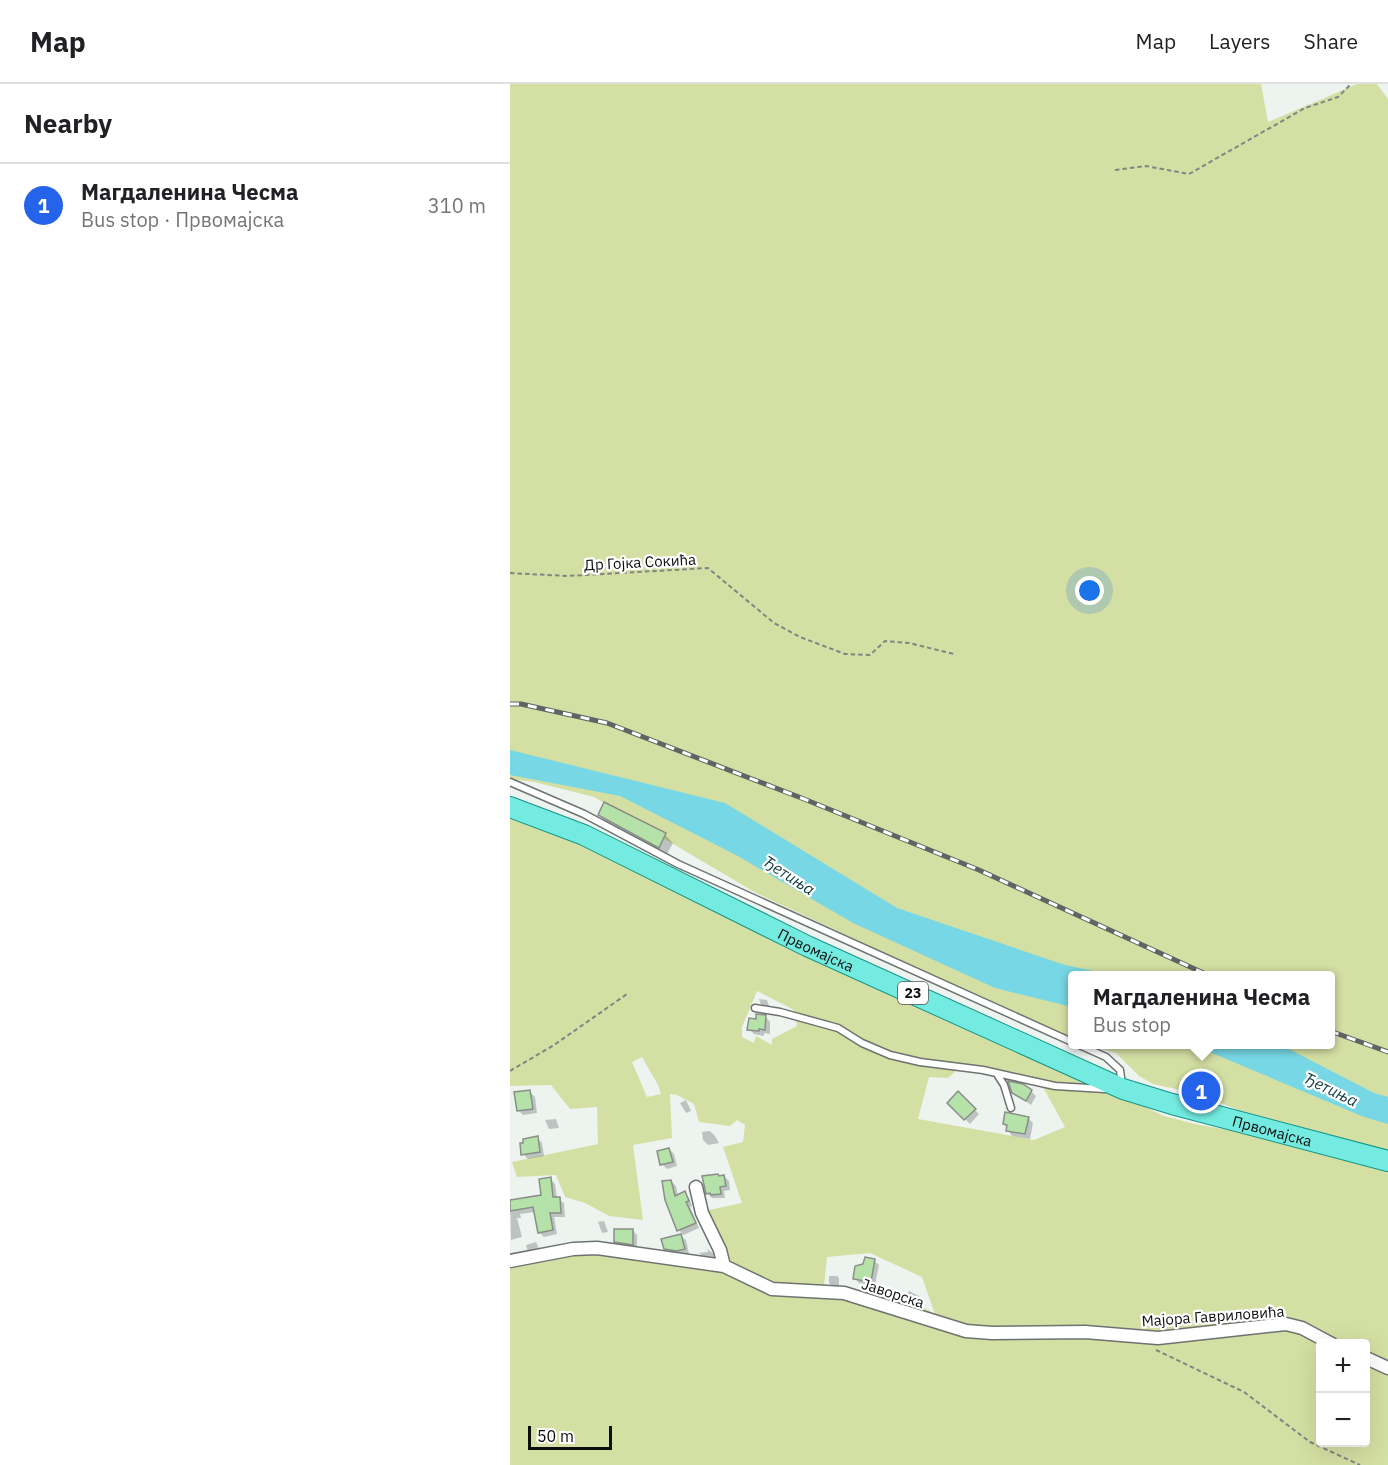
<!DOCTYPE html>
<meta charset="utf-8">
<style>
body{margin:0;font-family:"IBM Plex Sans",sans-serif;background:#f2f2f2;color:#202124}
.controls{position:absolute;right:18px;bottom:18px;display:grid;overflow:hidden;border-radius:6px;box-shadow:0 6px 24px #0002}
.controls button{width:54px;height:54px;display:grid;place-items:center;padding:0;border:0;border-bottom:2px solid #e0e0e0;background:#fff;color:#202124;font:30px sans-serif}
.scale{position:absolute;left:18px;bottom:15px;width:84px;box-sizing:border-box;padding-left:6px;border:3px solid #0c0e0d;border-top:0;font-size:16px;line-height:21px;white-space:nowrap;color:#0c0e0d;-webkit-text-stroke:4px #fff;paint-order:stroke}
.you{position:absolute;left:580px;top:507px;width:21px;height:21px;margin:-15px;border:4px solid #fff;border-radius:50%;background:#1a73e8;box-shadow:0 0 0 9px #1a73e833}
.badge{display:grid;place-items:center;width:39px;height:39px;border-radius:50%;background:#2563eb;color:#fff;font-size:20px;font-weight:700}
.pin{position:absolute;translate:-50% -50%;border:3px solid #fff;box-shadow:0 2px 6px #0006}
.popup{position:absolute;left:558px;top:887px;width:267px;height:78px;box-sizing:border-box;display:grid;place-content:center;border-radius:6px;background:#fff;filter:drop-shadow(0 2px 4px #0005);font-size:20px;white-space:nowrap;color:#757577}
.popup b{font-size:22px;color:#202124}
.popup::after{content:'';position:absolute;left:50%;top:100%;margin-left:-12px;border:12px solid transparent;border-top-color:#fff}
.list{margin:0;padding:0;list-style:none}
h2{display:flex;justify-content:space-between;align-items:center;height:78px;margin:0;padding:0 24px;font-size:26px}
h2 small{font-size:20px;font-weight:400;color:#757577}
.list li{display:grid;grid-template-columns:39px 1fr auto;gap:18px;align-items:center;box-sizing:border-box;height:84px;padding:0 24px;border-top:2px solid #e0e0e0}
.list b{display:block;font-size:22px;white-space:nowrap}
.list p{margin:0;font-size:20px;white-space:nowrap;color:#757577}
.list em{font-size:20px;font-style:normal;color:#757577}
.map{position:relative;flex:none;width:878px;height:1381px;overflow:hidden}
header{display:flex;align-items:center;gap:36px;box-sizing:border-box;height:84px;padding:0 30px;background:#fff;border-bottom:2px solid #e0e0e0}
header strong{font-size:28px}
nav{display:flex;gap:33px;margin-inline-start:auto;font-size:21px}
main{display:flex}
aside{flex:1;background:#fff}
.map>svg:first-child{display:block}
.green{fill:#d4dfa3;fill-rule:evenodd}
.water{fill:#78d7e4}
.shadow{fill:#0003}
.building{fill:#b4e2a8;stroke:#8a8e88;stroke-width:1.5}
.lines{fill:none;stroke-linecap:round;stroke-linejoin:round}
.lane-casing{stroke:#6d7370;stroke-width:9}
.street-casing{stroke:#6d7370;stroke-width:15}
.primary-casing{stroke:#149588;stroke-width:22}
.path{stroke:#818583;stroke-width:2;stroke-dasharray:4.5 3;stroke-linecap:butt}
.lane{stroke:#fff;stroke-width:6}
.street{stroke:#fff;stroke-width:12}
.primary{stroke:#74ebe0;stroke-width:20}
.rail-casing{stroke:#606462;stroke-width:5}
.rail{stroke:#fff;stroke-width:3;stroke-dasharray:9;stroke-linecap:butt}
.labels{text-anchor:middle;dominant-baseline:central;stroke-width:4.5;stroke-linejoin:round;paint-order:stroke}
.shield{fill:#fff;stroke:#555656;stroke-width:1.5}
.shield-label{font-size:14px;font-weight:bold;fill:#0c0e0d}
.street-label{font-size:15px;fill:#0c0e0d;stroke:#fff}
.water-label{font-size:16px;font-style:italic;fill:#0c3a40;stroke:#fff}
</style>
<header>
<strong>Map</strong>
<nav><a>Map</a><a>Layers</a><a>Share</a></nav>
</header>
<main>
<aside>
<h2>Nearby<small></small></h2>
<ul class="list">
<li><span class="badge">1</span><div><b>Магдаленина Чесма</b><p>Bus stop · Првомајска</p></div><em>310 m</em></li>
</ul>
</aside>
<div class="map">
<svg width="878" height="1381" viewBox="0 0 878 1381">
<rect width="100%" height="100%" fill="#edf4f0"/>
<path class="green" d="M0,0H751L758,38L847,0H867L878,15V1067L745,1033L689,1010L643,1000L629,992L606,969L578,961L820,960V892H562V954L476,916L246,809L84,713L24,698L0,695Z
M0,734L43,748L121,782L654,1032L685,1040L735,1049L878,1086V1381H0V1179L67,1168L222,1182L192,1134L199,1126L232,1119L213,1063L233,1058L235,1041L227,1036L220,1042L189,1038L184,1020L167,1011L160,1010L162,1054L123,1061L133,1136L99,1132L75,1119L55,1113L46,1091L7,1093L2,1078L88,1060L87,1023L60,1025L41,1001L0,1002ZM247,907L284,926L287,942L262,955V961L246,952L244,959L232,953V943ZM132,973L148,1001L151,1010L137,1013L122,978ZM447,986L529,996L555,1043L524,1056L408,1035L419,993L438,994ZM360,1169L412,1193L425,1230L386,1208L379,1211L314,1203L317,1173ZM810,1260H856V1358H810Z"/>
<path class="water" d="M0,666L215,719L387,824L555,881L603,891L562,892V923L485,904L343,839L226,771L110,712L0,691Z
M683,961H771L864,1009L878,1013V1040L854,1033Z"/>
<path class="shadow" d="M90,731L155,751L163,759L157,770L97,739Z
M249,915L257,916L259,922L251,921Z
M255,932L260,938V950L254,949V952L244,950L239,945L247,936Z
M521,1007L526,1012L521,1021L503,1008Z
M20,1008L25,1013L27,1029L13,1031L8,1026Z
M448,1010L469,1030L460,1040L439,1019Z
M176,1016L181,1027L176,1029L170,1019Z
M518,1034L523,1039L520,1055L502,1052L494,1040Z
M46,1035L49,1044L39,1045L35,1036Z
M200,1047L205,1052L209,1059L198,1061L193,1056L192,1048Z
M27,1054L32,1059L34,1072L18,1075L13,1070Z
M159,1065L164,1070L167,1082L157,1085L152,1080Z
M214,1092L219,1097L220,1106L214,1107L215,1114H202L197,1109Z
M40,1095L45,1100L47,1114L54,1119L55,1133H44L47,1150L34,1153L29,1148L25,1128L10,1130L11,1134H7L12,1153L1,1156L0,1115L6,1117L32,1112Z
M161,1097L166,1102L168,1112L174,1109L179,1114L182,1122L180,1123L189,1144L171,1152L176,1156L179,1170L173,1171L161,1170L156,1164L153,1156L173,1151L169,1146Z
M94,1137L98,1148L92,1149L88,1138Z
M122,1146L127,1151V1165L111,1163L105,1157Z
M26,1158L29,1165L19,1167L17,1165L16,1161Z
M197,1165L204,1170L207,1176L195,1174L189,1169L198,1168Z
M364,1177L369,1181L365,1201L349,1199L345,1194Z
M319,1192H327L329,1194V1202L321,1201L319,1199Z
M399,1207L409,1212L405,1220L395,1215Z"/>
<path class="building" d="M94,718L156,749L149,764L88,731Z
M246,930L256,931L255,946L249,945V947L237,946L239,934L246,935Z
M498,997L513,1000L522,1006L516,1017L502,1009Z
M20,1006L23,1025L7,1027L4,1008Z
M448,1007L466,1025L454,1036L437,1019Z
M495,1028L519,1033L515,1050L496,1047L497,1041L493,1040Z
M28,1052L30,1068L11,1071L10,1059H13V1055Z
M159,1064L163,1078L150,1081L147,1067Z
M208,1090L209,1092L214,1091L216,1102L210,1103L211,1110L201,1111L200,1109L196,1110L192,1092Z
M41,1093L43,1113H50L51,1129H40L43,1146L28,1149L23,1123L0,1127V1116L31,1111L29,1095Z
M161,1096L165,1112L175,1107L179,1117L176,1118L186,1139L167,1147L155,1116L152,1097Z
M104,1145H123V1161L104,1158Z
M171,1150L175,1165L167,1167L154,1165L151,1155Z
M355,1173L365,1175L361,1198L343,1195L345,1182L353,1180Z"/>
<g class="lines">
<g class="lane-casing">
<path id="lane" d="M0,698L74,730L168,780L562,958
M245,924L270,928L328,944L352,959L380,971L410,978L473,986L545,1002L595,1005
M567,960L596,973L610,986L612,1001
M487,990L494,1001L501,1024"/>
</g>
<g class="street-casing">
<path id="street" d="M186,1103L192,1129L210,1166L214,1182
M0,1177L63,1165L87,1164L214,1182L262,1205L334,1209L456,1247L482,1249L575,1248L648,1254L776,1240L792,1244L822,1260
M856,1274L878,1284"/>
</g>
<g class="primary-casing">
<g id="primary">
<path id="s1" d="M0,723L74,751L297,862L613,1005L662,1020L878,1077"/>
</g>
</g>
<path class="path" d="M605,86L636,82L679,90L795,24L828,13L841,0
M0,489L57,492L198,484L264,539L290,553L335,570L360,571L375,557L399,559L444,570
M0,987L44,961L117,910
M646,1266L734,1308L800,1358L850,1381"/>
<use href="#lane" class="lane"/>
<use href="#street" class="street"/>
<use href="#primary" class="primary"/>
<g class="rail-casing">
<path id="rail" d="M0,620H11L97,639L294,715L469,786L700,892
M820,947L878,968"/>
</g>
<use href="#rail" class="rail"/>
</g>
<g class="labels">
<rect class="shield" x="388" y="898" width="30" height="22" rx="4.5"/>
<g class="shield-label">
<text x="403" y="909">23</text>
</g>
<g class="street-label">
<text transform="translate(130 478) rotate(-3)">Др Гојка Сокића</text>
<text stroke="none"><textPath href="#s1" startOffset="338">Првомајска</textPath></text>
<text stroke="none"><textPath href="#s1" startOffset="830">Првомајска</textPath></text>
<text transform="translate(383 1209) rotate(18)">Јаворска</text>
<text transform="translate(703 1232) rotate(-4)">Мајора Гавриловића</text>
</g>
<g class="water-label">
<text transform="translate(279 791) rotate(33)">Ђетиња</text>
<text transform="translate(821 1005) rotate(26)">Ђетиња</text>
</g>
</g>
</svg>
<div class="controls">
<button>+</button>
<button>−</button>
</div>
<div class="scale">50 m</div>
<div class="you"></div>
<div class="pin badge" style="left:691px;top:1007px">1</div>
<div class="popup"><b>Магдаленина Чесма</b>Bus stop</div>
</div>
</main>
